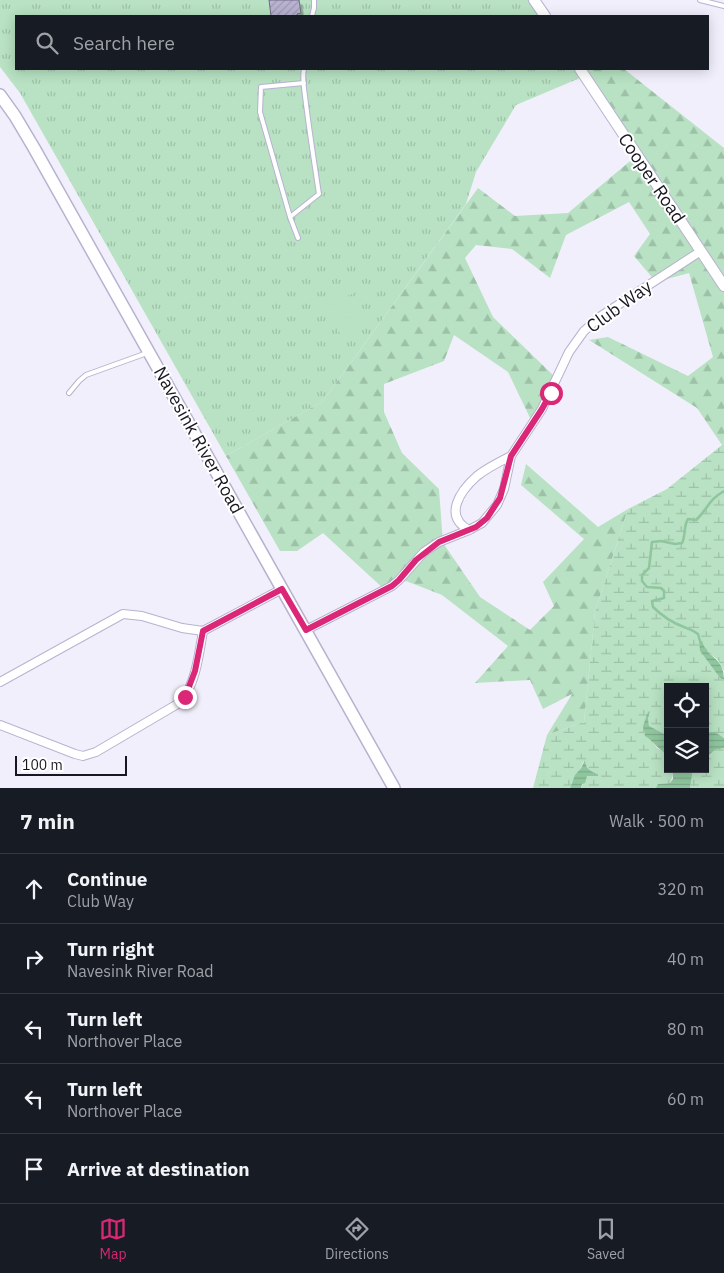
<!DOCTYPE html>
<meta charset="utf-8">
<style>
body{margin:0;font-family:"IBM Plex Sans",sans-serif;background:#20242c;color:#f1f3f6}
.controls{position:absolute;right:15px;bottom:15px;display:grid;overflow:hidden;border-radius:0px;box-shadow:0 2px 12px #0003}
.controls button{width:45px;height:45px;display:grid;place-items:center;padding:0;border:0;border-bottom:1px solid #363941;background:#171b24;color:#f1f3f6;font:25px sans-serif}
.scale{position:absolute;left:15px;bottom:12px;width:112px;box-sizing:border-box;padding-left:5px;border:2px solid #181621;border-top:0;font-size:14px;line-height:18px;white-space:nowrap;color:#181621;-webkit-text-stroke:4px #fff;paint-order:stroke}
.stop{position:absolute;width:15px;height:15px;margin:-11px;border:4px solid #db2777;border-radius:50%;background:#fff}
.stop.end{background:#db2777;border-color:#fff;box-shadow:0 1px 5px #0008}
.list{margin:0;padding:0;list-style:none}
h2{display:flex;justify-content:space-between;align-items:center;height:65px;margin:0;padding:0 20px;font-size:21px}
h2 small{font-size:16px;font-weight:400;color:#9ea1a6}
.list li{display:grid;grid-template-columns:32px 1fr auto;gap:15px;align-items:center;box-sizing:border-box;height:70px;padding:0 20px;border-top:1px solid #363941}
.list b{display:block;font-size:19px;white-space:nowrap}
.list p{margin:0;font-size:16px;white-space:nowrap;color:#9ea1a6}
.list em{font-size:16px;font-style:normal;color:#9ea1a6}
.icon{flex:none;width:28px;height:28px;fill:none;stroke:currentColor;stroke-width:2;stroke-linecap:round;stroke-linejoin:round}
.map{position:relative;flex:none;width:724px;height:788px;overflow:hidden}
.search{position:absolute;background:#171b24;box-shadow:0 2px 12px #0003;left:15px;right:15px;top:15px;height:55px;display:flex;align-items:center;gap:12px;box-sizing:border-box;padding:0 18px;border-radius:0px;color:#9ea1a6;font-size:19px}
.sheet{height:415px;background:#171b24}
nav{display:flex;justify-content:space-around;align-items:center;box-sizing:border-box;height:70px;border-top:1px solid #363941;background:#171b24;font-size:14px;color:#9ea1a6}
nav a{display:grid;justify-items:center;gap:2px}
nav .on{color:#db2777}
.map>svg:first-child{display:block}
.grass{fill:url(#grass-tufts)}
.forest{fill:url(#forest-firs)}
.wetland{fill:url(#wetland-marsh)}
.garden{fill:#b8e2c3}
.water{fill:url(#water-rules)}
.lines{fill:none;stroke-linecap:round;stroke-linejoin:round}
.stream{stroke:#8fc69e;stroke-width:2.5}
.building{fill:url(#building-hatch);stroke:#6f6984;filter:url(#shadow)}
.service-casing{stroke:#b8b2d0;stroke-width:6}
.minor-casing{stroke:#b8b2d0;stroke-width:10}
.tertiary-casing{stroke:#b8b2d0;stroke-width:12}
.secondary-casing{stroke:#b8b2d0;stroke-width:14}
.service{stroke:#fff;stroke-width:4}
.minor{stroke:#fff;stroke-width:8}
.tertiary{stroke:#fff;stroke-width:10}
.secondary{stroke:#fff;stroke-width:11}
.route{stroke:#db2777;stroke-width:6}
.labels{text-anchor:middle;dominant-baseline:central;stroke-width:4;stroke-linejoin:round;paint-order:stroke}
.street-label{font-size:18px;fill:#181621;stroke:#fff}
</style>
<div class="map">
<svg width="724" height="788" viewBox="0 0 724 788">
<defs>
<pattern id="grass-tufts" width="24" height="20" patternUnits="userSpaceOnUse" patternTransform="scale(1.25)"><rect width="24" height="20" fill="#b8e2c3"/><path d="M3 7l-1-3M5 7V3M7 7l1-3M15 17l-1-3M17 17v-4M19 17l1-3" fill="none" stroke="#9dc1a7"/></pattern>
<pattern id="forest-firs" width="22" height="20" patternUnits="userSpaceOnUse" patternTransform="scale(1.25)"><rect width="22" height="20" fill="#b8e2c3"/><path d="M5 1l3.5 6h-7zM16 11l3.5 6h-7z" fill="#9dc1a7"/></pattern>
<pattern id="wetland-marsh" width="20" height="14" patternUnits="userSpaceOnUse" patternTransform="scale(1.25)"><rect width="20" height="14" fill="#b8e2c3"/><path d="M1 5h8M5 5V1M11 12h8M15 12V8" fill="none" stroke="#9dc1a7"/></pattern>
<pattern id="water-rules" width="6" height="5" patternUnits="userSpaceOnUse" patternTransform="scale(1.25)"><rect width="6" height="5" fill="#8fc69e"/><path d="M0 2.5h6" fill="none" stroke="#7ba988"/></pattern>
<pattern id="building-hatch" width="6" height="6" patternUnits="userSpaceOnUse" patternTransform="scale(1.25)"><rect width="6" height="6" fill="#b9b3d1"/><path d="M-1 1l2-2M0 6l6-6M5 7l2-2" fill="none" stroke="#9e99b3"/></pattern>
<filter id="shadow"><feDropShadow dx="2.5" dy="4.5" stdDeviation="0" flood-color="#0004"/></filter>
</defs>
<rect width="100%" height="100%" fill="#f2effc"/>
<path class="grass" d="M0,0H528L539,16H16V69H574L580,78L516,105L476,172L466,204L323,401L226,456L20,93L0,67Z"/>
<path class="forest" d="M583,69H624L724,148V441L722,445L697,408L589,340L608,337L688,376L713,357L689,273L656,282L634,256L650,234L629,202L566,235L550,278L512,249L476,245L465,258L493,317L555,377L532,422L508,372L454,335L444,361L384,384V412L402,453L439,489L443,543L480,597L530,630L554,606L543,582L584,539L521,485L526,464L598,527L628,509L595,612L584,722L547,735L572,694L543,709L530,680L475,683L508,646L442,595L406,581L385,590L323,533L297,551H280L226,456L323,401L478,188L515,216L568,213L635,157Z"/>
<path class="wetland" d="M724,441V671L718,660L704,649L700,651L720,678L724,680V738C716,733 713,730 705,736V687H668V736L649,727L648,718L650,711L644,733L648,738L651,739L657,748L668,755V769H673L674,772L670,783L659,784L656,788H581L586,776L598,774L591,772L585,764V761L583,762C580,772 573,777 570,788H533L547,735L584,722L595,612L628,509L667,489L722,445Z
M724,748V788H690L693,769H705V758L715,750Z"/>
<path class="garden" d="M350,281L355,293L329,302L325,290Z
M356,297L360,309L335,318L330,306Z
M362,312L366,324L340,334L336,322Z"/>
<path class="water" d="M699,641H702C708,660 724,656 724,680L720,678L700,651Z
M650,711L648,718L649,726L668,736V755C656,748 655,742 645,736L643,726L648,712Z
M710,732H715L724,738V748L715,750L705,758V736Z
M585,760C585,768 591,772 598,774V776H587L585,783L582,784L581,788H570L575,775L581,768Z
M673,769H693L690,788H656L658,784L670,783L673,779Z"/>
<g class="lines">
<path class="stream" d="M700,641L698,634C693,630 689,629 684,627C673,623 661,615 653,607L652,601L664,598V591L661,588L647,587L642,581V575L649,568L652,542L661,541L675,544L682,543C686,535 683,527 688,519L696,520C708,509 708,500 724,491"/>
</g>
<path class="building" d="M269,0H299L301,13L297,14V16H271Z"/>
<g class="lines">
<g class="service-casing">
<path id="service" d="M700,0L724,6
M312,16L314,8V0
M304,83L261,87L260,112L290,217L319,194C314,161 309,129 305,96C304,88 302,77 304,69
M290,217L298,238
M69,393L79,381L86,375L147,353"/>
</g>
<g class="minor-casing">
<path id="minor" d="M469,530C443,516 460,491 477,476C487,468 499,462 511,456
M306,630L392,586L399,580L424,552L439,542L469,530L482,523L497,505L504,489L511,456L542,409L569,352L584,331L601,316L701,251
M203,631L282,589
M0,682L123,614L142,616L182,628L203,631C199,654 196,683 181,702L96,752L83,756L75,754L0,725"/>
</g>
<g class="tertiary-casing">
<path id="tertiary" d="M534,0L545,16
M580,69L724,286"/>
</g>
<g class="secondary-casing">
<path id="secondary" d="M0,95L15,116L34,148L394,788"/>
</g>
<use href="#service" class="service"/>
<use href="#minor" class="minor"/>
<use href="#tertiary" class="tertiary"/>
<use href="#secondary" class="secondary"/>
</g>
<g class="lines">
<path class="route" d="M185,697L195,671L203,631L282,589L306,630L392,586L399,580L416,560L439,542L476,527L487,518L500,498L511,456L542,409L551,393"/>
</g>
<g class="labels">
<g class="street-label">
<text transform="translate(652 178) rotate(56)">Cooper Road</text>
<text transform="translate(619 306) rotate(-36)">Club Way</text>
<text transform="translate(199 440) rotate(61)">Navesink River Road</text>
</g>
</g>
</svg>
<div class="controls">
<button><svg class="icon" aria-label="locate" viewBox="0 0 24 24"><circle cx="12" cy="12" r="6"/><path d="M12 2v4M12 18v4M2 12h4M18 12h4"/></svg></button>
<button><svg class="icon" aria-label="layers" viewBox="0 0 24 24"><path d="M12 4l9 5-9 5-9-5zM3 14l9 5 9-5"/></svg></button>
</div>
<div class="scale">100 m</div>
<div class="stop" style="left:551px;top:393px"></div>
<div class="stop end" style="left:185px;top:697px"></div>
<div class="search"><svg class="icon" aria-label="search" viewBox="0 0 24 24"><circle cx="10" cy="10" r="6"/><path d="M15 15l6 6"/></svg>Search here</div>
</div>
<section class="sheet">
<h2>7 min<small>Walk · 500 m</small></h2>
<ul class="list">
<li><svg class="icon" aria-label="ahead" viewBox="0 0 24 24"><path d="M12 20V5M6 11l6-6 6 6"/></svg><div><b>Continue</b><p>Club Way</p></div><em>320 m</em></li>
<li><svg class="icon" aria-label="right" viewBox="0 0 24 24"><path d="M7 20v-9h11M14 6l5 5-5 5"/></svg><div><b>Turn right</b><p>Navesink River Road</p></div><em>40 m</em></li>
<li><svg class="icon" aria-label="left" viewBox="0 0 24 24"><path d="M17 20v-9H6M10 6l-5 5 5 5"/></svg><div><b>Turn left</b><p>Northover Place</p></div><em>80 m</em></li>
<li><svg class="icon" aria-label="left" viewBox="0 0 24 24"><path d="M17 20v-9H6M10 6l-5 5 5 5"/></svg><div><b>Turn left</b><p>Northover Place</p></div><em>60 m</em></li>
<li><svg class="icon" aria-label="arrive" viewBox="0 0 24 24"><path d="M6 21V4h12l-3 4 3 4H6"/></svg><div><b>Arrive at destination</b></div></li>
</ul>
</section>
<nav>
<a class="on"><svg class="icon" aria-label="map" viewBox="0 0 24 24"><path d="M3 6l6-2 6 2 6-2v14l-6 2-6-2-6 2zM9 4v14M15 6v14"/></svg>Map</a>
<a><svg class="icon" aria-label="directions" viewBox="0 0 24 24"><path d="M12 3l9 9-9 9-9-9zM9 14v-3h6M13 9l2 2-2 2"/></svg>Directions</a>
<a><svg class="icon" aria-label="saved" viewBox="0 0 24 24"><path d="M7 4h10v16l-5-4-5 4z"/></svg>Saved</a>
</nav>
